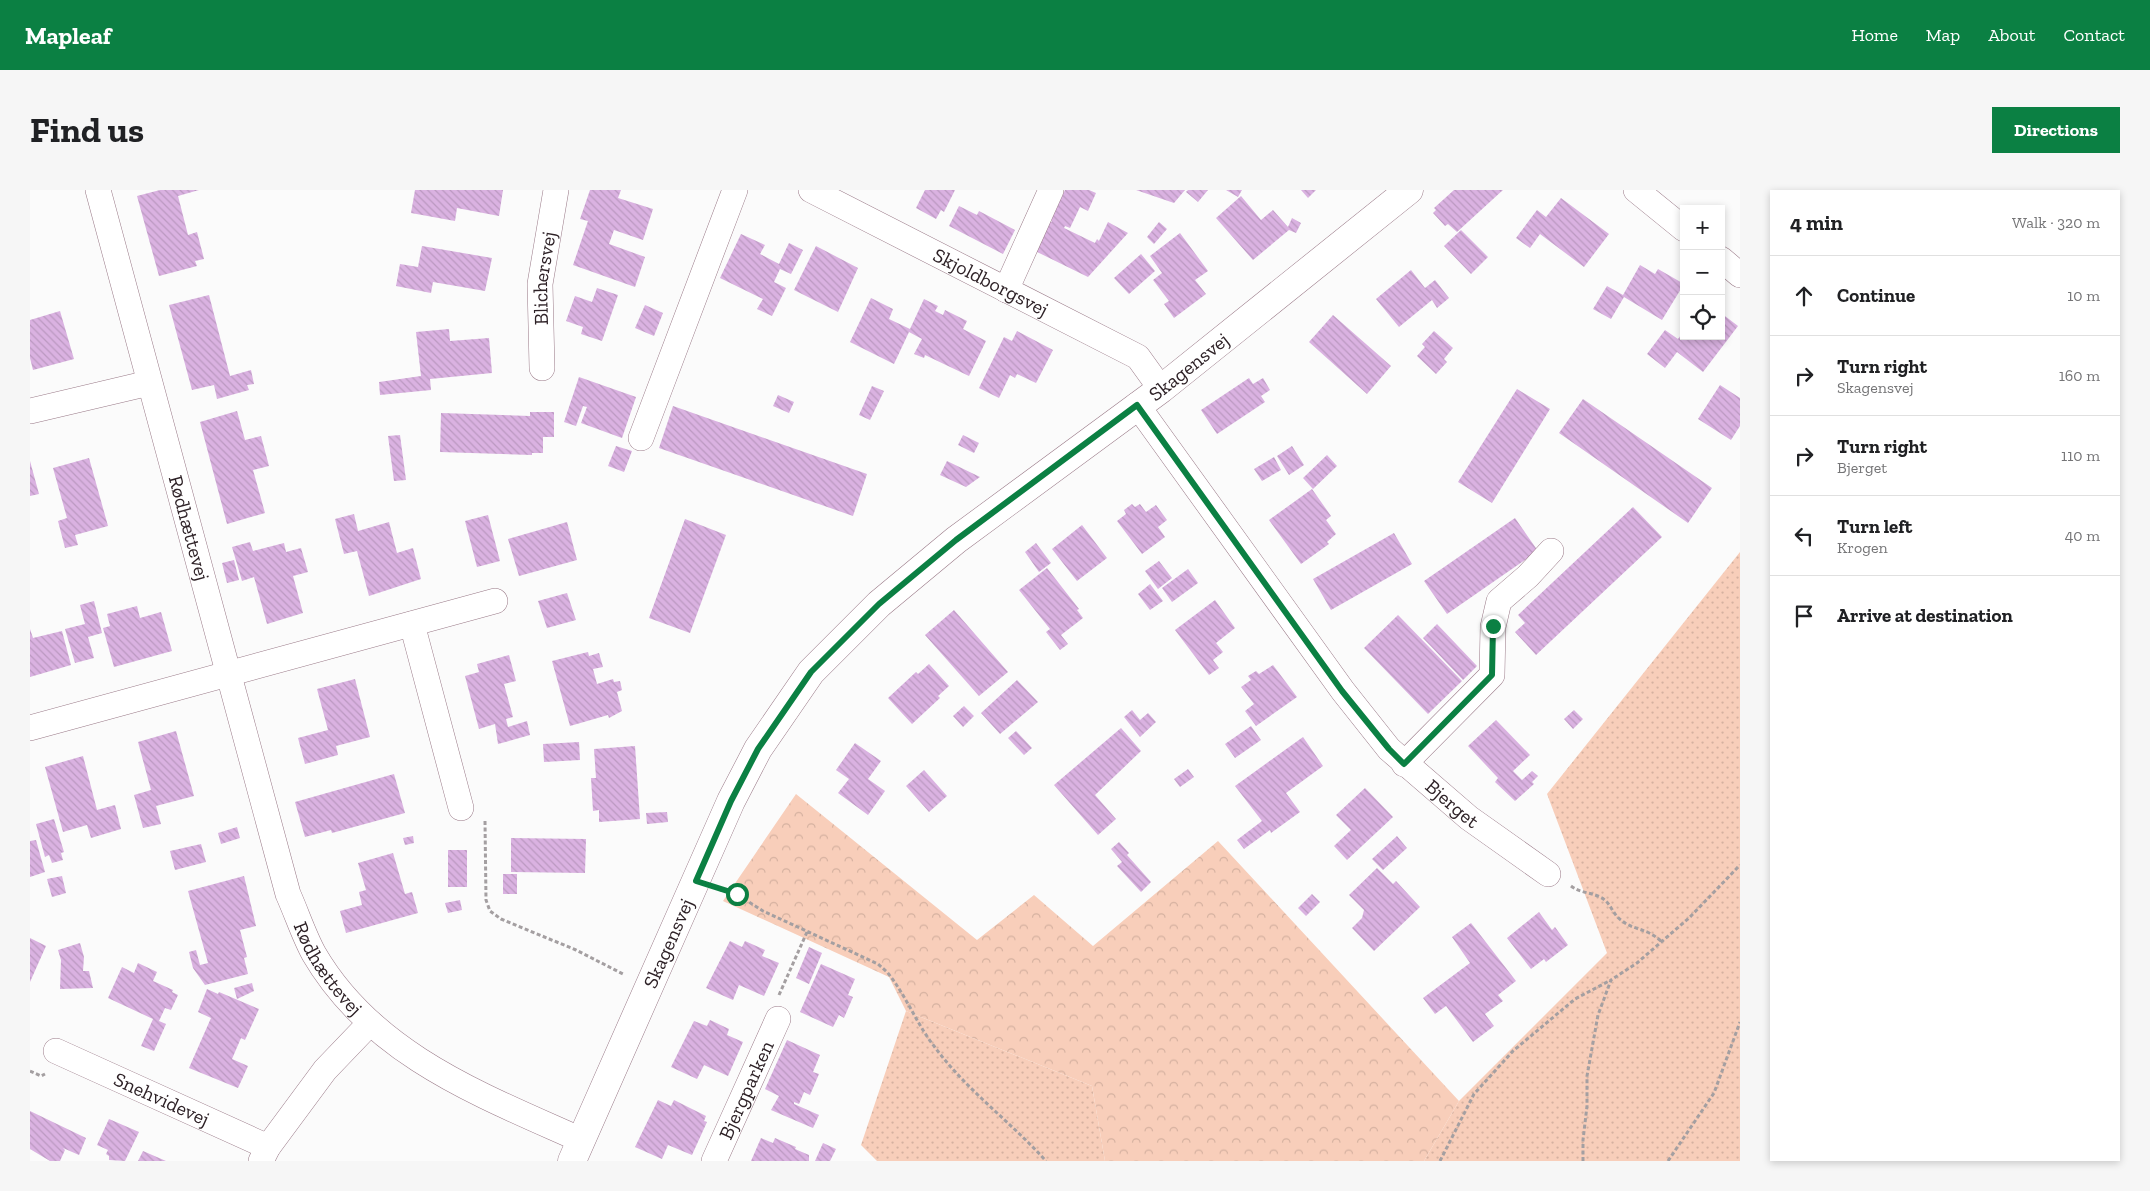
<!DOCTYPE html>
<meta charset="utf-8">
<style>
body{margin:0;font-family:"Zilla Slab",serif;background:#f6f6f6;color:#202124}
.controls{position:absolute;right:15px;top:15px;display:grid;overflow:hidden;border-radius:0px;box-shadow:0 2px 8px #0003}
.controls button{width:45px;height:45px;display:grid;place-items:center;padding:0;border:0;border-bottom:1px solid #e0e0e0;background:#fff;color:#202124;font:25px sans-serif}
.stop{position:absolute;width:15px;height:15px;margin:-11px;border:4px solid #0b8043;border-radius:50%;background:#fff}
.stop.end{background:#0b8043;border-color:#fff;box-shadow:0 1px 5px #0008}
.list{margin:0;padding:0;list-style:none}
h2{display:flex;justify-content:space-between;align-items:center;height:65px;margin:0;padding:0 20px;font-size:21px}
h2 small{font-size:16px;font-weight:400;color:#757577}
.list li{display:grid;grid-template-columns:32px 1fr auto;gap:15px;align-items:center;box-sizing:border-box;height:80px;padding:0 20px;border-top:1px solid #e0e0e0}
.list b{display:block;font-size:19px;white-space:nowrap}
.list p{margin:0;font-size:16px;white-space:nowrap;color:#757577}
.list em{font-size:16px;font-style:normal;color:#757577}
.icon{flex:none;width:28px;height:28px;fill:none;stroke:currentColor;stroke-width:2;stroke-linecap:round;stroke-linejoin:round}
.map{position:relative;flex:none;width:1710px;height:971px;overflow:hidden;border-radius:0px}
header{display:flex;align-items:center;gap:30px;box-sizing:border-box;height:70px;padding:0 25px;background:#0b8043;color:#fff}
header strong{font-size:24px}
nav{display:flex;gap:28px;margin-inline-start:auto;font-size:18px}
.intro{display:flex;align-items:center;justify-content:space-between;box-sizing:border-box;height:120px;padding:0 30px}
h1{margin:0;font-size:35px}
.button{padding:12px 22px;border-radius:0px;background:#0b8043;color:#fff;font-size:18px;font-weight:700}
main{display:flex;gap:30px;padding:0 30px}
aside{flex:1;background:#fff;border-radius:0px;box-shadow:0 2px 8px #0003}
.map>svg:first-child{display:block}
.grass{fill:url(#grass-dots)}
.forest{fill:url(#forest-crowns)}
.building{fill:url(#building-back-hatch)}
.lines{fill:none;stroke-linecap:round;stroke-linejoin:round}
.street-casing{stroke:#9a7a88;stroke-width:26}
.secondary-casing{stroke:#9a7a88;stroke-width:29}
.path{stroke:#a49fa1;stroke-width:3;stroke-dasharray:4 2.5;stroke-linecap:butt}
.street{stroke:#fff;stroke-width:25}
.secondary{stroke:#fff;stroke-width:28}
.route{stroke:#0b8043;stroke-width:6}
.labels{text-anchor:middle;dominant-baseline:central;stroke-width:5;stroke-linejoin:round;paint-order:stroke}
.street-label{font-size:20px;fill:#2e2227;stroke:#fff}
</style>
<header>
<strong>Mapleaf</strong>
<nav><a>Home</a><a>Map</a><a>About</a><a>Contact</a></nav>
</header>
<div class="intro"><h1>Find us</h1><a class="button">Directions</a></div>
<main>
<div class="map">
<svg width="1710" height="971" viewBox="0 0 1710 971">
<defs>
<pattern id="grass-dots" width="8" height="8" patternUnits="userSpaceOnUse" patternTransform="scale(1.25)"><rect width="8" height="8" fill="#f8ceba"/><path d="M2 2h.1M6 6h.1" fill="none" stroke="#d5b1a0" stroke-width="1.8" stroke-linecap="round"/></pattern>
<pattern id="forest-crowns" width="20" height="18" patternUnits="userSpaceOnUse" patternTransform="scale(1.25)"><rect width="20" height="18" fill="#f8ceba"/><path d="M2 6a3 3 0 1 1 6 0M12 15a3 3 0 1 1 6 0" fill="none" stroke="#d5b1a0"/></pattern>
<pattern id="building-back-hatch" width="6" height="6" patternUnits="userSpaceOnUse" patternTransform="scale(1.25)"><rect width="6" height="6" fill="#dab2e1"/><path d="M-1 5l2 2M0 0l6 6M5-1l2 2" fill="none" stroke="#bb99c1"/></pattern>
</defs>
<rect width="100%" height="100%" fill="#fbfbfb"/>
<path class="grass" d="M1710,362V971H1394L1429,911L1577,763L1517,604Z
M876,821L1062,896L1075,971H847L831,955Z"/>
<path class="forest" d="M766,604L947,750L1004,705L1063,756L1188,651L1429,911L1394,971H1075L1062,896L876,821L859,787L693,711Z"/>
<path class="building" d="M130,0H169L148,6L158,45L167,42L174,69L165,71L167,76L129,86L107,6Z
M385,0H473L469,26L427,18L425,31L381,23Z
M560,0H591L588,8L623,19L613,50L584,40L579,54L615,67L605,97L543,75L558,31L550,29Z
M895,0H925L914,22L911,20L906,29L886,18Z
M1035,0H1059L1066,3L1058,21L1050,17L1040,38L1035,36L1034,38L1065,53L1067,49L1069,51L1078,32L1098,43L1058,87L999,58L1014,28L1022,32L1021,28Z
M1106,0H1155L1144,13Z
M1158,0H1178L1168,12L1156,2Z
M1196,0H1212L1208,7Z
M1271,0H1286L1278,8Z
M1424,0H1473L1427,42L1418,34L1415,36L1403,23L1406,20L1404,18Z
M1211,6L1231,30L1243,20L1258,37L1262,28L1271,33L1266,43L1259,40L1223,70L1186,28Z
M1531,8L1579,44L1554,77L1510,44L1500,58L1486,48L1507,20L1516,27Z
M929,16L947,25L949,21L985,40L973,64L919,36Z
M1129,32L1137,39L1124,54L1117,47Z
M1431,40L1458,67L1441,84L1414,56Z
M1150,43L1178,81L1165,90L1176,104L1144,128L1134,114L1139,111L1123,90L1132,83L1120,66Z
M711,44L735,55L730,64L749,74L759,53L773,60L761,84L750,79L744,92L756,98L742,126L727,119L733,109L690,88Z
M392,56L462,68L455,101L403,92L401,103L366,96L370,74L388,77Z
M786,56L828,78L808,122L764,100Z
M1111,64L1125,81L1099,104L1084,88Z
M1610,75L1625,84L1628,79L1654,94L1632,130L1594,107L1581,129L1563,119L1577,96L1593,105Z
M1381,80L1395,98L1405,90L1419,108L1407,118L1402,110L1369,137L1346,109Z
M567,98L588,105L572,151L551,144L553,137L536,131L545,106L562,112Z
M179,105L200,186L221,180L224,194L217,195L219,200L187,209L184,195L162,200L139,115Z
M841,108L863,119L859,129L880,139L894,109L908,116L905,121L913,125L915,120L937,131L933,139L956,151L939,186L895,165L894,168L884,164L892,149L879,142L864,174L820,152Z
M615,115L633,123L624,146L605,138Z
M30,121L44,169L3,180L0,168V130Z
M1691,123L1708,136L1673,182L1647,162L1635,178L1617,164L1635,140L1648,149L1654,141V146H1691Z
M1303,125L1361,176L1337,204L1279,152Z
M419,139L420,151L459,148L462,183L400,189L401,200L350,205L349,192L391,186L386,142Z
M987,141L1023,160L1006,193L987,184L985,188L980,185L969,208L949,198L974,147L982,151Z
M1404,141L1423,158L1414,169L1417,172L1406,184L1387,166L1395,157L1392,154Z
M549,187L606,207L592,248L551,233L557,217L553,216L546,236L534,232Z
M1219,188L1223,194L1233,188L1240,200L1231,206L1235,212L1187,244L1171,220Z
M1690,195L1710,208V236L1701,250L1668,229Z
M842,196L854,201L840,230L829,225Z
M1487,199L1520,219L1462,313L1428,292Z
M748,205L764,212L759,223L743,216Z
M1553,209L1682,298L1658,333L1529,243Z
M643,216L837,284L823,326L629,258Z
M207,221L215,250L231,246L239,276L223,280L235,323L197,334L170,232Z
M500,222H524V247H513V263H502V265L410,262L411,223L500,226Z
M370,245L376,290L364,291L358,246Z
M933,245L949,253L944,263L928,255Z
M586,256L602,261L594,282L578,276Z
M1262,256L1274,275L1259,285L1247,266Z
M1297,265L1307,276L1283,299L1273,288Z
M1244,267L1251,280L1232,291L1224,279Z
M59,268L78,336L45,345L48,355L35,358L28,331L37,328L23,278Z
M0,271L9,304L0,306Z
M917,271L950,287L936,297L910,285Z
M1282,299L1301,326L1296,330L1306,344L1297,352L1299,354L1271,374L1239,330Z
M1102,314L1105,317L1110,314L1116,322L1126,315L1137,330L1128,337L1135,347L1112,364L1087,331L1096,324L1094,320Z
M1603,317L1632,347L1506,465L1485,442L1495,433L1488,425Z
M324,324L328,341L359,332L367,363L383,358L391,389L339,406L327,361L314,364L305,329Z
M458,325L470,371L447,377L435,331Z
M1485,328L1508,361L1417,424L1394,391Z
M655,329L696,345L660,443L619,428Z
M537,332L547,370L489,386L478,349Z
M1052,335L1077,368L1047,391L1022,359Z
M1364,343L1382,374L1301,420L1283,389Z
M220,352L223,361L254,353L256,362L271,358L278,382L263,386L273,423L237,434L224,387L212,391L202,357Z
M1006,353L1021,373L1009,382L995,362Z
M204,370L209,390L197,393L192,373Z
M1129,371L1142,388L1128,399L1115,381Z
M1017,378L1049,419L1047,420L1053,428L1031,445L1038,454L1030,460L1016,442L1020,439L989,400Z
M1158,379L1168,393L1142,412L1132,398Z
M1120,394L1133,411L1120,420L1108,404Z
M537,403L546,430L517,438L508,411Z
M1185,410L1205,438L1186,453L1193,462L1183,470L1189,478L1179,485L1145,440Z
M64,411L72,443L58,447L64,468L45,473L35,439L55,434L50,415Z
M107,416L110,428L131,422L142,461L84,477L73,438L80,436L77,424Z
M924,420L978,482L949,506L895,445Z
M1368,425L1432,491L1398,524L1334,458Z
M1407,434L1447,476L1433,490L1393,448Z
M0,439L3,448L32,441L41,475L0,487Z
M558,462L559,466L569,463L573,477L563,479L567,494L583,489L584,492L590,491L592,500L587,502L592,521L579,528L578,525L540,536L522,471Z
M479,465L486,491L474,494L483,527L476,529L478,537L497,531L500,545L468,554L465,534L449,539L435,486L449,482L447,474Z
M899,474L919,496L908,506L910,508L882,534L858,508L886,482L888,484Z
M1243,475L1267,507L1226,536L1215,521L1224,514L1211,497L1221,490L1218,486L1226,481L1229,484Z
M325,489L340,547L306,556L308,565L275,574L268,548L298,540L287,499Z
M987,490L1008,512L970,544L951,523Z
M934,516L944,526L933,537L923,526Z
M1102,520L1110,530L1118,523L1126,532L1110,547L1094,527Z
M1544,520L1553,529L1543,539L1534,529Z
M1466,530L1500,565L1483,581L1492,590L1502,581L1508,586L1502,592L1504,594L1485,611L1465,592L1468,588L1438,556Z
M1221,536L1231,550L1205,568L1195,554Z
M1091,538L1111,561L1065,605L1086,629L1068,645L1024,595Z
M146,541L164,606L126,616L131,634L113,638L104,605L121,600L108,552Z
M986,541L1002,558L994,565L978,548Z
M1273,547L1293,576L1256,603L1270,622L1241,643L1240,640L1214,659L1207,650L1232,631L1205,596Z
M549,552L550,570L514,572L513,554Z
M825,553L851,571L838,589L855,601L838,625L808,603L819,589L806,580Z
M605,556L610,629L569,632V620L563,621L561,588H566L564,559Z
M53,566L67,620L85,615L91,639L61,648L57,635L33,642L15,577Z
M1158,579L1164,587L1150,597L1144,589Z
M894,580L917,606L899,622L876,596Z
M364,584L375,623L302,643L301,640L275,647L265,612Z
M1335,598L1363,627L1317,670L1304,656L1321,640L1306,625Z
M637,622L638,632L617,634L616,623Z
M24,629L34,662L31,663L33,670L22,673L19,665L15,667L6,634Z
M207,637L210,648L191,654L188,643Z
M383,646L384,653L375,655L373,648Z
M1367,646L1377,658L1353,680L1342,669Z
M481,648L556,649L555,683L481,682Z
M6,650L15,682L0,687V651Z
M1089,652L1099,663L1097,665L1121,692L1111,702L1087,676L1092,672L1081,659Z
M171,654L176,672L145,680L140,661Z
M418,660H437V697H418Z
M363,663L375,704L382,702L388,723L316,743L310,721L332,715L329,702L336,700L328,673Z
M1347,678L1363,694L1366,691L1390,717L1344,761L1322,738L1332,728L1334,720L1319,705Z
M473,684H487V704H473Z
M32,686L36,703L22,707L17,689Z
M214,686L226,736L210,740L217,767L214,768L218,784L175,795L163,778L159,762L166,760L170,775L178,773L158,701Z
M1282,704L1290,712L1276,726L1268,718Z
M430,710L432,720L418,723L415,713Z
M1509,722L1522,740L1525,737L1538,755L1516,772L1514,769L1501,779L1477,748Z
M1441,733L1486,791L1468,805L1473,811L1455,824L1464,836L1443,852L1416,816L1405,824L1393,808L1440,773L1422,747Z
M0,748L16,756L0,792Z
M700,751L712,757L715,751L735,760L732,766L749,773L734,806L709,795L703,810L676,798Z
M50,753L54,767L53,781H59L63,798L30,799L31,770L28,760Z
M779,757L792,763L779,794L766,788Z
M108,773L127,782L123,791L143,800L142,802L148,805L141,820L135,818L129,831L136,834L124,861L111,856L123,829L78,808L92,777L104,783Z
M791,774L825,789L818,805L823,807L814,828L809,825L803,837L770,822Z
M222,793L224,801L207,809L204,798Z
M177,799L188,804L189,802L229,819L215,850L211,848L202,869L218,876L208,898L159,878L181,828L168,822Z
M680,830L699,839L697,845L713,852L698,886L674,875L667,889L641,877L664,831L677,836Z
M757,850L790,865L783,882L789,884L780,905L774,902L769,914L764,912V914L789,925L783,938L741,920L749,906L735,899Z
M628,910L641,916L644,910L676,926L674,931L677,932L662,965L638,955L632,969L605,957Z
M0,921L56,948L49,965L33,958L35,960L30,971H20L0,959Z
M79,929L109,942L95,971L79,970V966L76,964L78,960L67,955Z
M731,948L743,953L745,948L766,957L765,959L779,965V971H721Z
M793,953L806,959L800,971H785Z
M113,961L136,971H108Z"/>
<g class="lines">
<g class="street-casing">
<g id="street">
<path id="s1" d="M68,0L258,704C267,724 274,746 284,764C343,865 451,905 551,950"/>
<path id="s2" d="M781,0L1108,167L1131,199"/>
<path d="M1606,0L1654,39"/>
<path d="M1691,69L1710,85"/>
<path d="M976,100L1021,0"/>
<path id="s3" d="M512,178L510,94L526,0"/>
<path id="s4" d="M1107,215L1313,501L1359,559L1439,628L1518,684"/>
<path d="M0,221L119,193"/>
<path d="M611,248L705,0"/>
<path d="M382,434L431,618"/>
<path d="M0,538L465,411"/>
<path d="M1374,574L1462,485L1463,437L1469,411L1498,386L1521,361"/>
<path id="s5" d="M26,861L238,957"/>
<path d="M231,971L238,957L295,880L340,833"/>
<path id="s6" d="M684,971L748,829"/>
</g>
</g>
<g class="secondary-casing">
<g id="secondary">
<path id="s7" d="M542,971L701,611L728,559L781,482L849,414L926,350L1131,199L1379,0"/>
</g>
</g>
<path class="path" d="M455,631L456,710L460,721L471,729L546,760L595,785
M1541,696C1550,703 1560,702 1570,707C1581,712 1582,724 1591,730C1604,741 1616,737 1632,752
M690,700L703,702L733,721L848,774L857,782C876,805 886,833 904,856C936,900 980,931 1016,971
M749,805L777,742
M0,881L11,886L15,884
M1410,971L1444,904L1483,861L1545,809L1581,790
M1553,971V950L1557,916V886L1568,825L1581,790L1607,773L1659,728L1710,675
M1638,971L1684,903L1710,832"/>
<use href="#street" class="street"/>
<use href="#secondary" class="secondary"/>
</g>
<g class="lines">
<path class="route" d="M707,704L666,691L701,611L728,559L781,482L849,414L926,350L1107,215L1312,501L1359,559L1374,574L1462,485L1463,436"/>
</g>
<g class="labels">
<g class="street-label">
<text stroke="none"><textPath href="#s3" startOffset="90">Blichersvej</textPath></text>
<text stroke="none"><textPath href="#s2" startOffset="202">Skjoldborgsvej</textPath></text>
<text stroke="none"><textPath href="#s7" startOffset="1032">Skagensvej</textPath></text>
<text stroke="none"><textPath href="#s1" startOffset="350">Rødhættevej</textPath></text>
<text stroke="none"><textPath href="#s4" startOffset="510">Bjerget</textPath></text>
<text stroke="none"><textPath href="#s7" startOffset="238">Skagensvej</textPath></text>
<text stroke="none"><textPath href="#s1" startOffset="814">Rødhættevej</textPath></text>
<text stroke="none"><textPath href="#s6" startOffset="78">Bjergparken</textPath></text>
<text stroke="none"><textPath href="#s5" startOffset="116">Snehvidevej</textPath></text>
</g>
</g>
</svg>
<div class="controls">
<button>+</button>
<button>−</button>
<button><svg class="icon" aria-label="locate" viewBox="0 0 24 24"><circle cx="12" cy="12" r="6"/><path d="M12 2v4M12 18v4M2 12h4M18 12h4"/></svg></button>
</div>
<div class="stop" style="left:707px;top:704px"></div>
<div class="stop end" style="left:1463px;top:436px"></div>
</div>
<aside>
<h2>4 min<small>Walk · 320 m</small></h2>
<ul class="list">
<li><svg class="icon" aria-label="ahead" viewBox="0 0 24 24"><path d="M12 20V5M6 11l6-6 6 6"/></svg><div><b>Continue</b></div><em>10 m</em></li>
<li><svg class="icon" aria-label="right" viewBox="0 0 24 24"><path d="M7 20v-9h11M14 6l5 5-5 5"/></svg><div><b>Turn right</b><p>Skagensvej</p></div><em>160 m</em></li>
<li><svg class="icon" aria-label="right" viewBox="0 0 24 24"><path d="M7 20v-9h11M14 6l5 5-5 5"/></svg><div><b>Turn right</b><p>Bjerget</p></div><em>110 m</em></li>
<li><svg class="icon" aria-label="left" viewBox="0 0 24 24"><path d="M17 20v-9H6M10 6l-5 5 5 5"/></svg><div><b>Turn left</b><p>Krogen</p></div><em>40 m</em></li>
<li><svg class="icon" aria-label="arrive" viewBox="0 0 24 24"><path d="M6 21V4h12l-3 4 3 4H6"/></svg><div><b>Arrive at destination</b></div></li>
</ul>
</aside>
</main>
